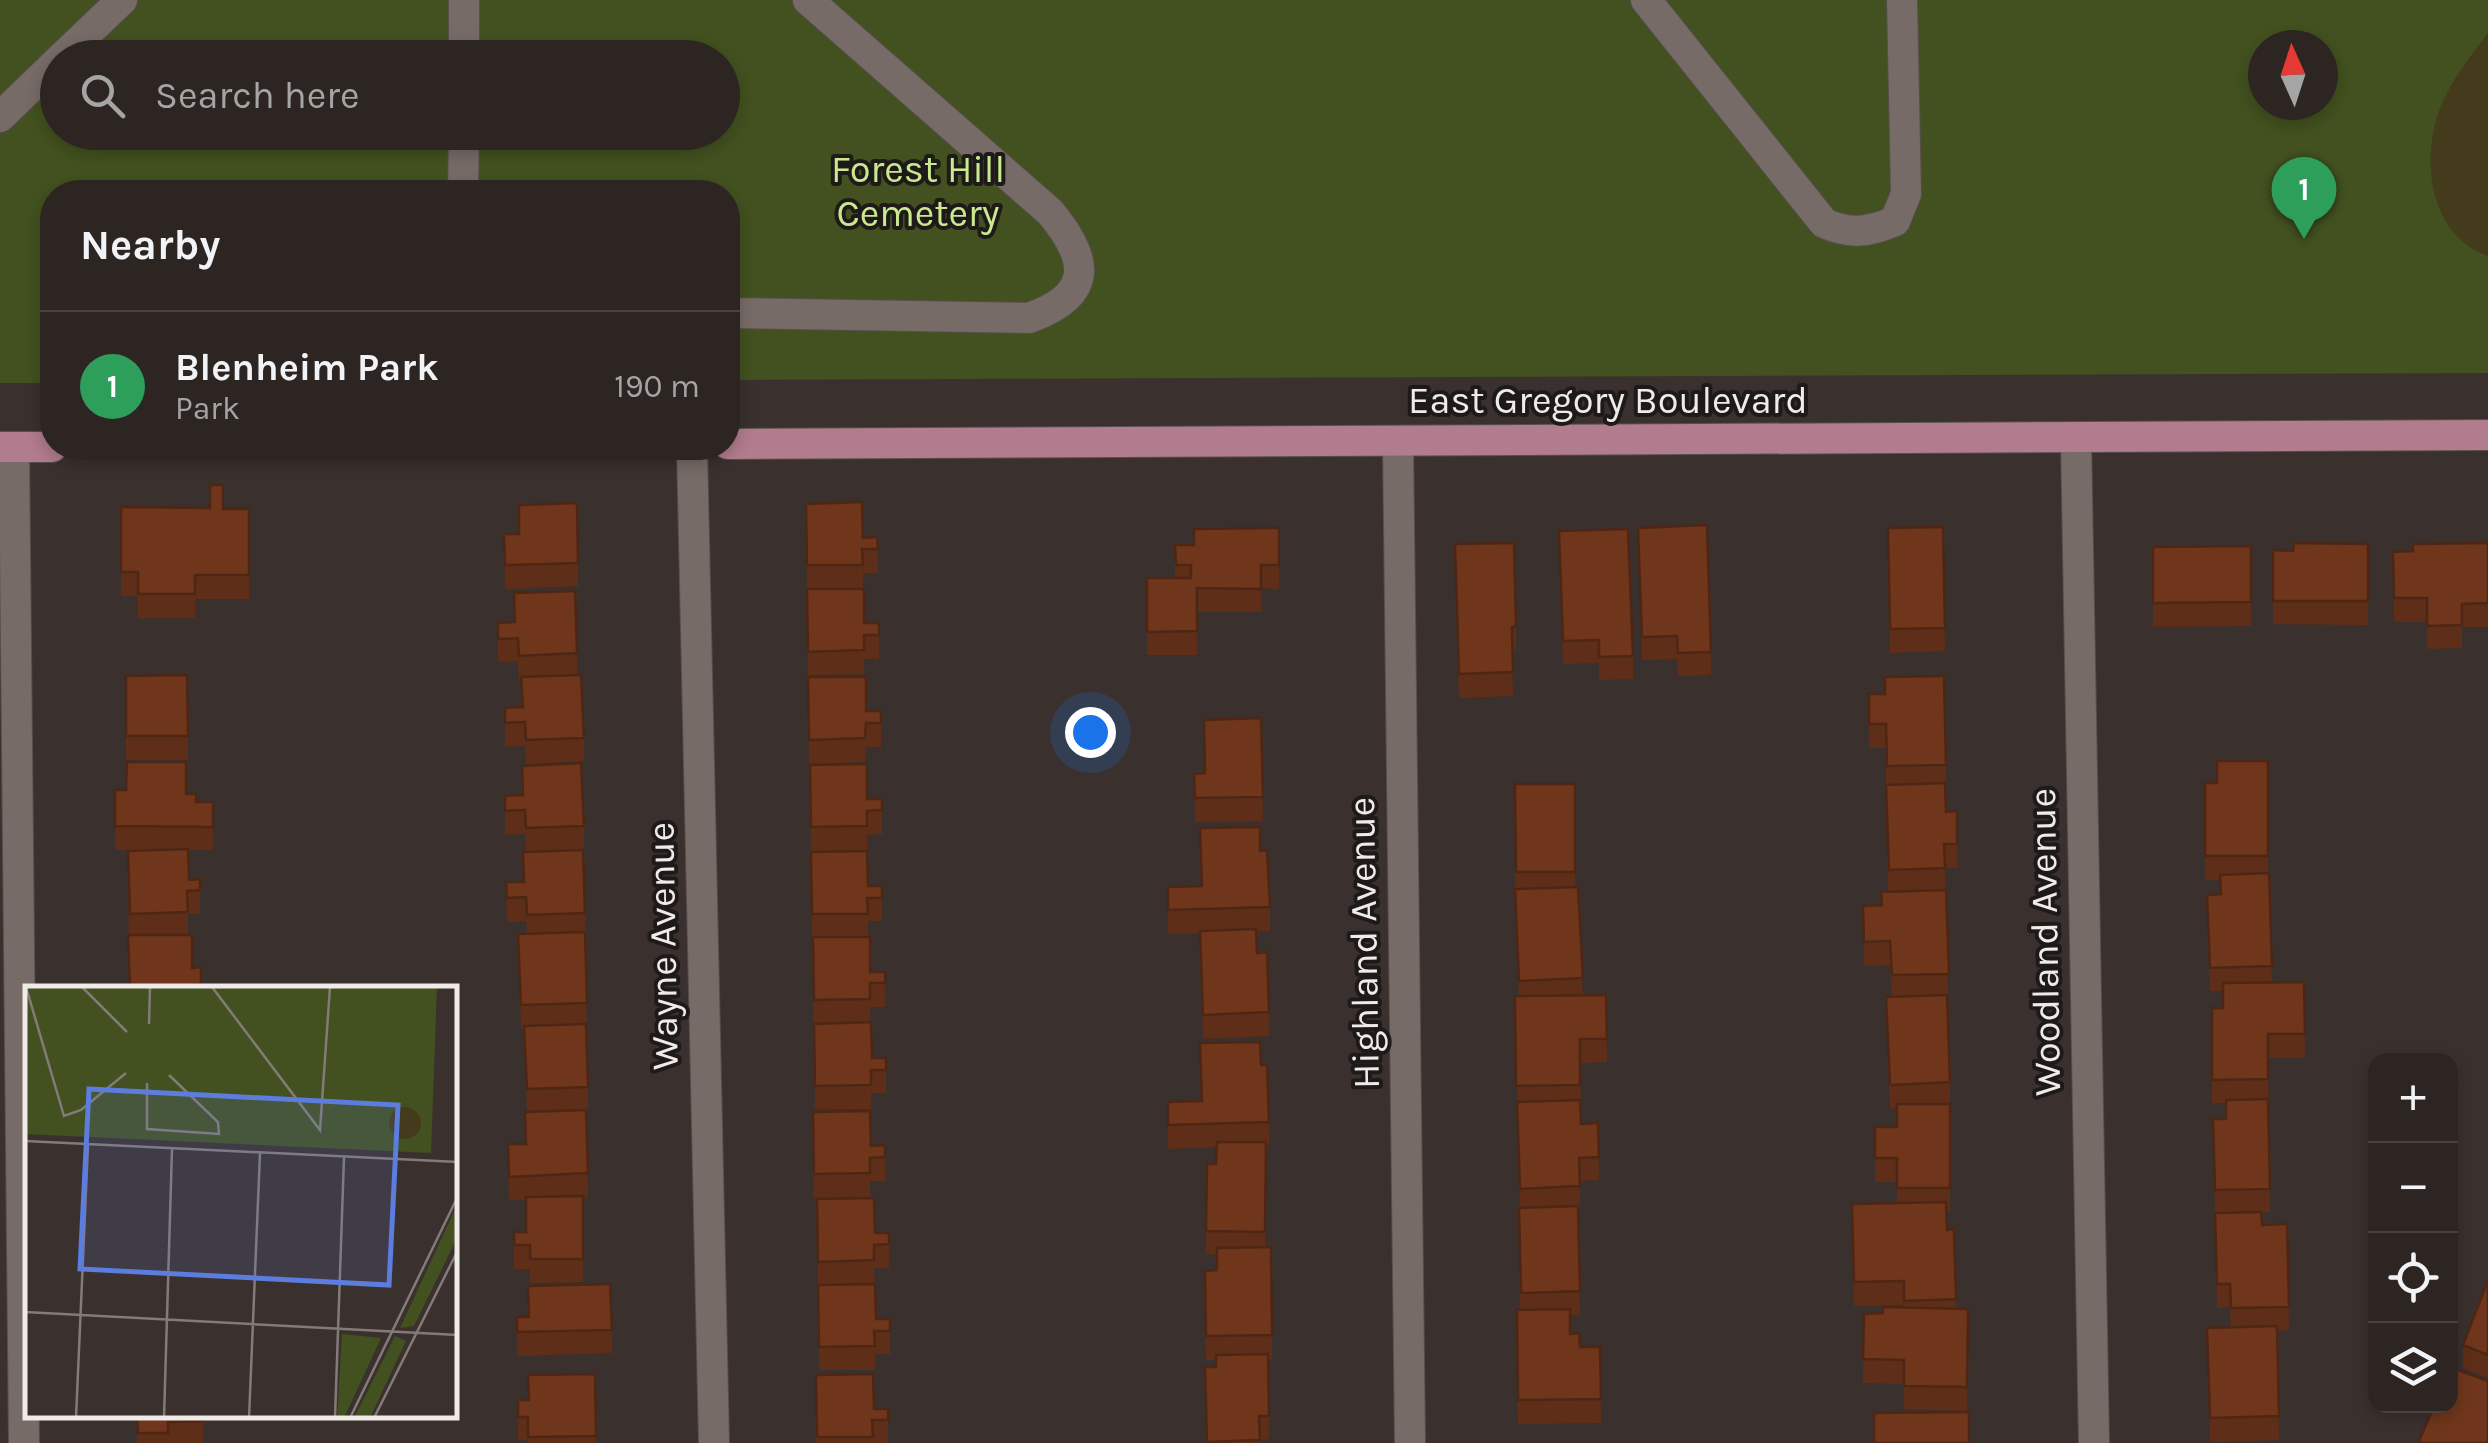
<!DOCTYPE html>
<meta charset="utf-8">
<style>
body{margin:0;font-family:Karla,sans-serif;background:#342d2a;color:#f1f3f6}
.controls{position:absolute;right:30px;bottom:30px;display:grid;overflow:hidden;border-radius:20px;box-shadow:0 5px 15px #0003}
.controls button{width:90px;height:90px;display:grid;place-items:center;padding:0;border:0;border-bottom:2px solid #484240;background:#2c2522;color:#f1f3f6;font:50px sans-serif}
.compass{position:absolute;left:2248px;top:30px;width:90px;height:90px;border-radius:50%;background:#2c2522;box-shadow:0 5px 15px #0003;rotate:357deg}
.you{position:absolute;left:1090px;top:732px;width:35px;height:35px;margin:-25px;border:8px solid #fff;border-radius:50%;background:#1a73e8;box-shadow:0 0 0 15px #1a73e833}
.badge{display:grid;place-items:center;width:65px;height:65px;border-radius:50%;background:#5dc7e8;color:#fff;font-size:32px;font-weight:700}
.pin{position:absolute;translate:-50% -82px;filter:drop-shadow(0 2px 5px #0008)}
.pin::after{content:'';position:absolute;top:52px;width:35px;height:30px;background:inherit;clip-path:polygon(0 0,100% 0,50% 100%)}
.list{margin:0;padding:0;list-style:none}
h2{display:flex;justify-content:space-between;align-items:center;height:130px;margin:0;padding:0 40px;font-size:42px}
h2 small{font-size:32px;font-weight:400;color:#a6a5a5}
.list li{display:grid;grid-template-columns:65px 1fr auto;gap:30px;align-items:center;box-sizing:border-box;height:150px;padding:0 40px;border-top:2px solid #484240}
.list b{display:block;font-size:38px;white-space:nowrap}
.list p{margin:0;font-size:32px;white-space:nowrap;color:#a6a5a5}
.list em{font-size:32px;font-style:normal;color:#a6a5a5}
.icon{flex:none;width:55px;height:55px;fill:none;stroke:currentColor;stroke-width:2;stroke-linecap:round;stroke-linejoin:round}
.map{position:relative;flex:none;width:2488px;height:1443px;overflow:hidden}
.search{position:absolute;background:#2c2522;box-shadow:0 5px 15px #0003;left:40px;top:40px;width:700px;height:110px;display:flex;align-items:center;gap:25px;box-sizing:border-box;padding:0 35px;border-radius:55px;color:#a6a5a5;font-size:38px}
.panel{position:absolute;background:#2c2522;box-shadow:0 5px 15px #0003;left:40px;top:180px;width:700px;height:280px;border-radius:40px}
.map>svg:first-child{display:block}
.green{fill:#42511f;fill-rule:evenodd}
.sand{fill:#433b1b}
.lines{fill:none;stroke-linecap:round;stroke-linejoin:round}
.minor-casing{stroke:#574f4d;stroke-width:32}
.major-casing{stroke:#574f4d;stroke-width:32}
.minor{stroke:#766b67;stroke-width:30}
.major{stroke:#b17c8d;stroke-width:30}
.wall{fill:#5f2e18}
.building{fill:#6f361c;stroke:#4e2614;stroke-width:2.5}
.labels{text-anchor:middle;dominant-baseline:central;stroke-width:8;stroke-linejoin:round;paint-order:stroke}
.park-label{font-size:38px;fill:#cae88e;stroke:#1e1a19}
.street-label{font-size:38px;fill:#f0eae8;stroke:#1e1a19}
.inset-road{fill:none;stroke:#837b78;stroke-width:2.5}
.view{fill:#5c7ddd;fill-opacity:0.15;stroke:#5c7ddd;stroke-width:5}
.inset-edge{fill:none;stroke:#f0eae8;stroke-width:5}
</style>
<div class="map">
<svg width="2488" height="1443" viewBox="0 0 2488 1443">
<rect width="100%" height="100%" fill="#3a312e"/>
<path class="green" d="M0,0H2488V373L728,380V192H52V383H0ZM2263,45H2323V105H2263ZM58,58H722V132H58Z"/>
<path class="sand" d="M2488,33V256C2427,235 2418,151 2445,97C2456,74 2472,54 2488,33Z"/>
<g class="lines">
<g class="minor-casing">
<path id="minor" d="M464,0V58
M1646,0L1824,223C1850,235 1870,232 1895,221L1906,194L1902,0
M61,58L122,0
M0,117L58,61
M463,192L464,132
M728,313L1029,318C1094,295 1090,260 1050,212L808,0
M2076,439L2094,1443
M1398,441L1410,1443
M14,447L24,1443
M692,448L714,1443"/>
</g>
<g class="major-casing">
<path id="major" d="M728,444L2488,435
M0,447H52"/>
</g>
<use href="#minor" class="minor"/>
<use href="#major" class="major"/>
</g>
<path class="wall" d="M577,503L578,586L505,589L504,534H519Z
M806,504L863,538L877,537L878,573H863V588L807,589Z
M121,507L249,509V599H195V618H138V596H121Z
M1943,527L1945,651L1890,653L1888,528Z
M1279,528V589L1261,588V612H1197V655H1147V578H1175V545H1194Z
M1638,528L1711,652V675L1678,676L1677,659L1642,660Z
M1559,531L1633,656V679L1599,680V663L1563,664Z
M2488,543V627H2462V648L2427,649V622H2394L2393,552L2413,551Z
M2368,544V625L2273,624V550L2293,551Z
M2251,546V626L2153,627V547Z
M1455,568L1516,626V650H1512L1513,696L1459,698Z
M807,589L864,623H879V659H864V674L808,675Z
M514,593L577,653V675L584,738V761L526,764L525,746L505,747V708L522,707L521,680H519L518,661L498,662V623L515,622Z
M187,675L188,760H126V676Z
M808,677L866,711H881V747H866L865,762L809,764Z
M1869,694L1946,765V812L1957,844V868H1945L1950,1082V1212H1947V1230L1954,1229L1956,1309H1968L1967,1411L1904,1409V1384L1863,1383L1864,1314L1883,1313L1904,1308V1305L1854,1306L1852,1204L1897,1203V1182H1875V1127H1897V1108L1890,1109L1886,997H1892L1890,965L1864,966L1863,906L1881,905L1888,891L1886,808V748H1869Z
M1261,718L1263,821L1195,822L1194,774L1205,773Z
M2268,761V873L2272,982H2304L2305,1058H2268L2270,1212L2261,1213L2262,1225L2287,1224L2289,1330L2277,1331L2279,1440L2210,1442L2207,1328L2231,1327L2230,1307L2217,1308L2213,1119H2226V1103H2212V1008H2223V991H2210L2207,895L2220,894V880H2205V783H2217Z
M810,765L867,799H882V834L867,835V850L811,851Z
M1515,784H1575V887L1583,995H1606L1607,1062L1580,1063L1581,1124L1598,1123L1599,1180L1580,1181V1210H1578L1580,1315H1570V1334L1580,1347H1600L1601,1423L1518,1424L1517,1310H1520L1519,1232L1520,1208L1515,996H1519L1515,913Z
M115,790L186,794L196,802H213V850H188L189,880L200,879V914H188V935L192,968L201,967V988H129L128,851L155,850H115Z
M505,796L584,826V850L526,852L525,834L505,835Z
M1260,851L1270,907V931H1256L1257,953L1269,1012V1036L1203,1039L1200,933L1168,934V887L1201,886Z
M523,852L585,913L588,1110L586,1111L588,1197H583V1282L530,1283V1269H514V1232H526V1200H509L508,1144H525V1112H527L524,1029H521L518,934H527L526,921L507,922L506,882H523Z
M811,852L868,886H882V921H868V937L870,972L885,983V1007H870V1023L872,1058H886V1093H871V1109H815Z
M1261,1065L1269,1122V1146H1266L1265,1247H1271L1272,1359H1268L1269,1439L1260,1440V1443H1206L1205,1367H1216V1360H1206L1205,1271L1217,1270V1255L1206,1254L1207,1164H1216L1217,1147L1168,1149V1102L1201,1101Z
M813,1112L871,1146L885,1145V1181H870V1197L814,1198Z
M817,1199L875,1233H889V1268H874L876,1319L890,1331V1354H875V1370H819Z
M2488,1280V1378L2463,1368V1345Z
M517,1317L612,1330V1353L517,1356Z
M595,1374L596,1443H528V1440H518V1400H528Z
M816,1375L874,1409H888V1443H816Z
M137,1416H203V1443H137Z"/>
<path class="building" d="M210,485H223V509H249V575H195V594H138V572H121V507L210,508Z
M862,502L863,538L877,537L878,549H862L863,565H807L806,504Z
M577,503L578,563L505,565L504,534H519V505Z
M1707,525L1711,652L1678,653L1677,636L1642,637L1638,528Z
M1943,527L1945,628L1890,629L1888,528Z
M1279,528V565H1261V589L1197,588V631L1147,632V578H1191V565H1176L1175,545H1194V529Z
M1628,529L1633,656L1599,657V640L1563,641L1559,531Z
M1514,543L1516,626L1512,627L1513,672L1459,674L1455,544Z
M2294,543L2368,544V601H2273V550L2293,551Z
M2488,543V603L2462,604V625L2427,626V598H2394L2393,552L2413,551V544Z
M2251,546V602L2153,603V547Z
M807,589H864V623H879V635H864V650L808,652Z
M575,591L577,653L519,656L518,638L498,639V623L515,622L514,593Z
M187,675L188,736H126V676Z
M581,675L584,738L526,740L525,722L505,723V708L523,707L521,677Z
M1944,676L1946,765L1887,766L1886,724H1869V694H1885V677Z
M808,677H866V711H881V723H866L865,738L809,740Z
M1261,718L1263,797L1195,798L1194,774L1205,773L1204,720Z
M2217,761H2268V856H2205V783H2217Z
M127,762H186V794H196V802H213V827L115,826V790H126Z
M581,763L584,826L526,828L525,810L505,811V796L523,795L522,766Z
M867,764V799H882V810L867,811V826L811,827L810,765Z
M1945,783L1946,812L1957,811V844H1944L1945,868L1889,870L1886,785Z
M1515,784H1575V872H1516Z
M1260,827V851L1267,850L1270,907L1168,910V887L1202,886L1200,828Z
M188,849L189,880L200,879V890L187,891L188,912L130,914L128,851Z
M583,850L585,913L527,915L526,897L507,898L506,882H524L523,852Z
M867,851L868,886H882V898H867L868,914H812L811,852Z
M2269,873L2272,966L2210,968L2207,895L2221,894L2220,875Z
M1578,887L1583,978L1519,981L1515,889Z
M1946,890L1949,974L1892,975L1890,941L1864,942L1863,906L1882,905L1881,892Z
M1256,929L1257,953L1267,952L1269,1012L1203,1015L1200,931Z
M585,932L587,1003L521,1005L518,934Z
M128,935H192V968L201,967V984L192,985L193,988H130Z
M813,937H870V972H885V983H870V999L814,1000Z
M2304,982L2305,1034H2268V1079L2212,1080V1008H2223V983Z
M1606,995L1607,1039H1580V1085L1516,1086L1515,996Z
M1947,995L1950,1082L1890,1085L1886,997Z
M871,1022L872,1058H886V1070H871V1085L815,1086L814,1024Z
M586,1024L588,1087L527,1089L524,1026Z
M1260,1042L1261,1065H1267L1269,1122L1168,1125V1102L1202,1101L1200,1043Z
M2268,1099L2270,1189L2215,1190L2213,1119H2226V1100Z
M1580,1100L1581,1124L1598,1123L1599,1157L1579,1158L1580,1186L1520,1189L1517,1102Z
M1897,1104H1950V1188H1897V1158H1875V1127H1897Z
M586,1110L588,1173L509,1177L508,1144H526L525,1112Z
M870,1111L871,1146L885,1145V1157L870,1158V1173L814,1174L813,1112Z
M1217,1142H1266L1265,1232L1206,1231L1207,1164H1216Z
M583,1196V1259H530V1245H514V1232H526V1197Z
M874,1198L875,1233H889V1244L874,1245V1260L818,1262L817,1199Z
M1946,1202L1947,1230L1954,1229L1956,1299L1904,1301V1281L1854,1282L1852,1204Z
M1578,1206L1580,1291L1521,1293L1519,1208Z
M2261,1212L2262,1225L2287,1224L2289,1307L2231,1308L2230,1284H2217L2215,1213Z
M1271,1247L1272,1335L1206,1336L1205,1271L1217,1270V1248Z
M2488,1280V1355L2463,1345Z
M610,1284L612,1330L517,1332V1317H529L528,1286Z
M875,1284L876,1319H890V1331H874L875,1346L819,1347L818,1285Z
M1883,1307L1968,1309L1967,1387L1904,1386V1360L1863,1359L1864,1314L1883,1313Z
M1570,1309V1334L1579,1333L1580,1347H1600L1601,1399L1518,1400L1517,1310Z
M2277,1326L2279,1416L2210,1418L2207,1328Z
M1268,1354L1269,1416H1259L1260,1440L1207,1442L1205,1367H1216V1355Z
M2450,1367L2488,1381V1443H2423L2419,1441L2434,1406H2450Z
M595,1374L596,1436L528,1437V1417H518V1400H529L528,1375Z
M873,1374L874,1409H888V1420H872L873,1437H817L816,1375Z
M1969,1412V1443H1874V1413Z
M137,1416H203V1421L168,1422V1433H138Z"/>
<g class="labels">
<g class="park-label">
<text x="918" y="169">Forest Hill<tspan x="918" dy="44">Cemetery</tspan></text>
</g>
<g class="street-label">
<text x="1608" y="400">East Gregory Boulevard</text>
<text transform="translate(2045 942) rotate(-91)">Woodland Avenue</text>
<text transform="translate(1364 943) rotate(-91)">Highland Avenue</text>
<text transform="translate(663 946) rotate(-91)">Wayne Avenue</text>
</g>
</g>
<g transform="translate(25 986)">
<rect width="432" height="432" fill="#3a312e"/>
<path d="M0,1H412L406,167L0,148ZM432,219V252L389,340L375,342ZM317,348L356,352L319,432H312ZM370,350L381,355L345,432H329Z" fill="#42511f"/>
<path d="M364 137a16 16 0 1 1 32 0a16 16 0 1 1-32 0Z" fill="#433b1b"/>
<path class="inset-road" d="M1,1L39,130L56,124L101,87M57,1L102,46M187,1L295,144L305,1M124,38L125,1M122,97V143L194,148L193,136L144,89M0,155L433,176M0,326L433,349M51,432L63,159M139,432L147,163M224,432L235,167M310,432L319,171M325,432L433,210M349,432L433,264"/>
<path class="view" d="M64,103L373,119L364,299L55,283Z"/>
<rect width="432" height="432" class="inset-edge"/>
</g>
</svg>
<div class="controls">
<button>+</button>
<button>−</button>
<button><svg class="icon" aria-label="locate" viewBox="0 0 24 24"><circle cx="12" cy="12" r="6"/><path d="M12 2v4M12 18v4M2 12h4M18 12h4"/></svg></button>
<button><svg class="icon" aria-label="layers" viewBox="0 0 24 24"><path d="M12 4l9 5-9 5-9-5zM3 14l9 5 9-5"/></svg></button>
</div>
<svg class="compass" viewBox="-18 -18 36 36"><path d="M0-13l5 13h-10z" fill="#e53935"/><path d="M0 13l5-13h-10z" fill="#a6a5a5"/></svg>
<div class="you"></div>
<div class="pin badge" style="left:2304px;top:239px;background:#2e9e5b">1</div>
<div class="search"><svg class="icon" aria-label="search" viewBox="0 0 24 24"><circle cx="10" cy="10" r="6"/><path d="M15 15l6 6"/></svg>Search here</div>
<section class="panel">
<h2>Nearby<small></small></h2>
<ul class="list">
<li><span class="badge" style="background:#2e9e5b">1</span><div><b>Blenheim Park</b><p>Park</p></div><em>190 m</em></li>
</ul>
</section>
</div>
